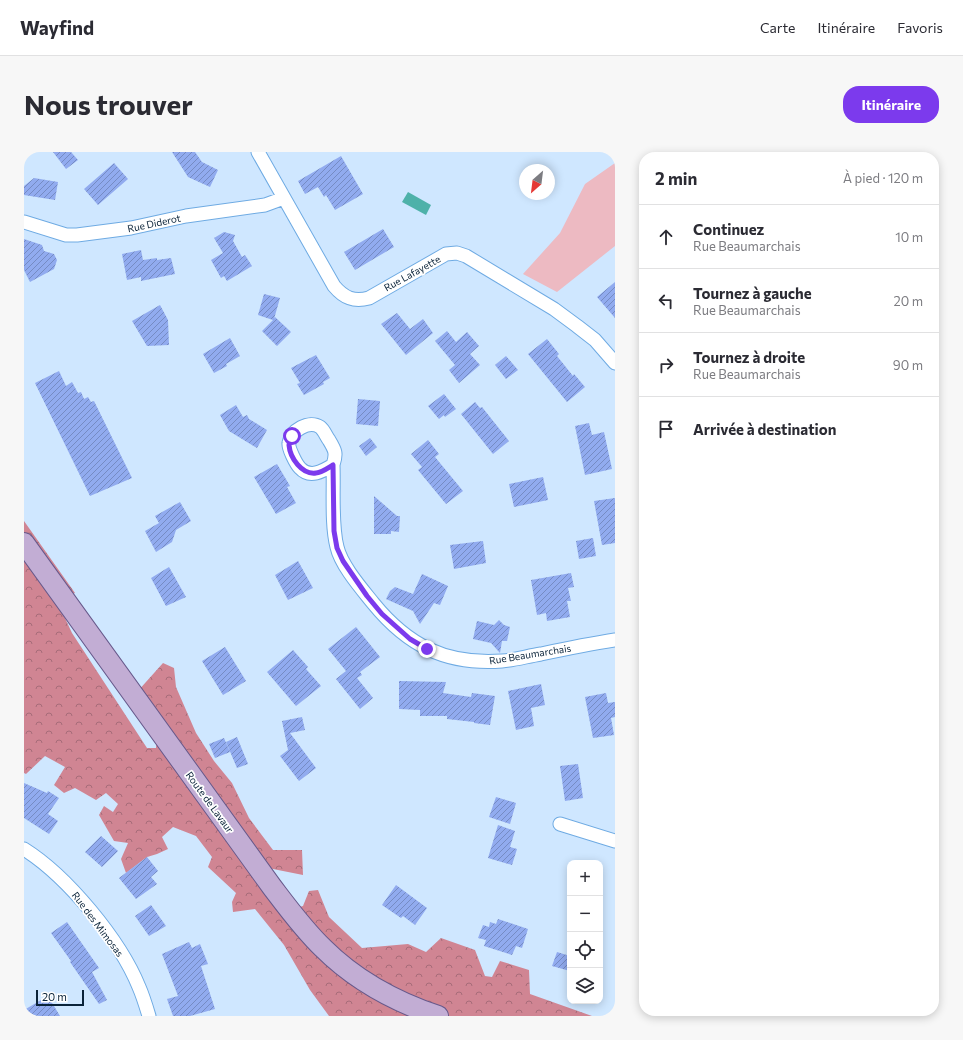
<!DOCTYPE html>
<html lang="fr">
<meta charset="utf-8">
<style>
body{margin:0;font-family:Commissioner,sans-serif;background:#f7f7f7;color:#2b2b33}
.controls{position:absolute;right:12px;bottom:12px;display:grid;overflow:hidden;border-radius:8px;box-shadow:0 2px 10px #0003}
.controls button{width:36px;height:36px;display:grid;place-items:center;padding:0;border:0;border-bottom:1px solid #e1e1e2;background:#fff;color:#2b2b33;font:20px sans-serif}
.compass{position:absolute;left:495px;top:12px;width:36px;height:36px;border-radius:50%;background:#fff;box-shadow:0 2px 10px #0003;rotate:208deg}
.scale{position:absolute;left:12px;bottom:10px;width:48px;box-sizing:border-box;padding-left:4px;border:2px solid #0a2339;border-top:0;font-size:11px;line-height:14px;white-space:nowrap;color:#0a2339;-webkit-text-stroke:3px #fff;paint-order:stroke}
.stop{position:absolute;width:12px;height:12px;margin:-9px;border:3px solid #7c3aed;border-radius:50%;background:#fff}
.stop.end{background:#7c3aed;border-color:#fff;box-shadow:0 1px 4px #0008}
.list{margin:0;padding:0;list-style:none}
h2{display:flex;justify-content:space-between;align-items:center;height:52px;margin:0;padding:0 16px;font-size:17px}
h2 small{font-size:13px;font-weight:400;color:#7c7c81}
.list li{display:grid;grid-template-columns:26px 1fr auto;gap:12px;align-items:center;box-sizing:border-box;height:64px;padding:0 16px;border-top:1px solid #e1e1e2}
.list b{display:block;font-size:15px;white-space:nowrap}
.list p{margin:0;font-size:13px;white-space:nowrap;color:#7c7c81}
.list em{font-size:13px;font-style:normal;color:#7c7c81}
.icon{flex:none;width:22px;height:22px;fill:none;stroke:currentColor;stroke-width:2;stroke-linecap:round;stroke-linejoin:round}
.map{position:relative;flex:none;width:591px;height:864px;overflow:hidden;border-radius:16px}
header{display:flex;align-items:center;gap:24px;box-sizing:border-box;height:56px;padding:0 20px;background:#fff;border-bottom:1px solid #e1e1e2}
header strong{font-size:19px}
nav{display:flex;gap:22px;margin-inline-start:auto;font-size:14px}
.intro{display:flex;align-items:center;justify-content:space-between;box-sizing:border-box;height:96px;padding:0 24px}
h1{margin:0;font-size:28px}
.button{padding:10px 18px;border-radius:16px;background:#7c3aed;color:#fff;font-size:14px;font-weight:700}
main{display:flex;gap:24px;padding:0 24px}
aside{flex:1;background:#fff;border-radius:16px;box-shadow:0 2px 10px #0003}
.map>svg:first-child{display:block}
.forest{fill:url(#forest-crowns)}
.park{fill:#edbac2}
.water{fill:#4eb1a9}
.building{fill:url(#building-hatch)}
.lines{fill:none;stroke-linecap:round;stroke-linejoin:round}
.minor-casing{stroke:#6fabe3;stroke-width:15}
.primary-casing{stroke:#67598b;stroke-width:22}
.minor{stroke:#fff;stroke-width:13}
.primary{stroke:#c2add4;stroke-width:20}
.route{stroke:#7c3aed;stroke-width:5}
.labels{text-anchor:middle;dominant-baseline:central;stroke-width:3.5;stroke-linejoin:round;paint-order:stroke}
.street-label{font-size:10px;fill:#0a2339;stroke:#fff}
</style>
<header>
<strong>Wayfind</strong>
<nav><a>Carte</a><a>Itinéraire</a><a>Favoris</a></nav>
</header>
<div class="intro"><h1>Nous trouver</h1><a class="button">Itinéraire</a></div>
<main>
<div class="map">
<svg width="591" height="864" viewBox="0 0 591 864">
<defs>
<pattern id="forest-crowns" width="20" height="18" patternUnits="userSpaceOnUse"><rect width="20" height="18" fill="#d08593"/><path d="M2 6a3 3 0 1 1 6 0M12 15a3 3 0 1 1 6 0" fill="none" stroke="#a76c79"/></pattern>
<pattern id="building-hatch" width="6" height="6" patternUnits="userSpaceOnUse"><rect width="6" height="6" fill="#91abef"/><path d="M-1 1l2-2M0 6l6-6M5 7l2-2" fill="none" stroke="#758bc3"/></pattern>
</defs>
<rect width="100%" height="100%" fill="#cfe7ff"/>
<path class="forest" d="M0,369L51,441L33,449L48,481L123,596H132L133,580L113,540L139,511L150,516L152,535L172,581L190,609L208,631L225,666L249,698H278L279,723L239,715L234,733L262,759L279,754L285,739L294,738L305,765L338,796L384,792L402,800L417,786L451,798L461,824L468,825L476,809L505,818L506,842L568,864H305L286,838L260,793L231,757L209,760L208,750L212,741L184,715L188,705L172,684L149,675L138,685L144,697L133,702L123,705L102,721L97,707L104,691L90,689L75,663L80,654L89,660L94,652L82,641L72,648L51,636L40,641L30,633L41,615L21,604L2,622L0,621Z"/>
<path class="park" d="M591,11V94L533,140L499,122L536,81L561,32Z"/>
<path class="water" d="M384,40L407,53L402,63L378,50Z"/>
<path class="building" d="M29,0H47L54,8L42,17Z
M148,0H171L178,10L194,18L186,35L164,25Z
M317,4L339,42L311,58L302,43L300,45L294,35L281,42L274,29Z
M90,11L104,27L74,53L60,37Z
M10,26L34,30L31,48L0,43V34Z
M359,77L370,95L331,118L320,100Z
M200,80L211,83L209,89L218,105L221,103L228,114L203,129L200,124L197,126L187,108L199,101L190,86Z
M0,87L18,93L20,99L30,102L33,108L30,117L6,130L0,118Z
M117,98L119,108L133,106V108L147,106L151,122L117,129V125L103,128L98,102Z
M591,130V166L573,145Z
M240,142L256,146L250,167L251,165L267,180L253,194L238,179L249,168L234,163Z
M136,153L144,168L145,193L123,194L108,169Z
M373,161L386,177L399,167L409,181L382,203L357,172Z
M423,179L432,190L443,180L455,194L446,202L456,213L435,231L425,218L431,213L411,189Z
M206,186L216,204L202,212L203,214L190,221L179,202Z
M523,187L535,202L533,204L549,224L550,222L561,235L543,250L504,202Z
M292,203L306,226L299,230L300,232L280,243L273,232L276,231L267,216Z
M482,204L494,218L482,227L471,213Z
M35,219L42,234L48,230L54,241L57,240L60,247L64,245L67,250L70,249L108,326L66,344L11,231Z
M420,242L432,257L421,265L420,263L415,267L404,254Z
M334,247L356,249L354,274L332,272Z
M451,250L456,256L458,255L485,289L469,302L437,262Z
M212,253L219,265L223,263L225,267L243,278L233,296L205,279L196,263Z
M565,271L568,283L580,280L588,317L561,323L551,274Z
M346,286L353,295L342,304L335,294Z
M404,288L415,302L411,305L439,339L422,352L394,318L398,315L387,302Z
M253,312L266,334L263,335L272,351L252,362L230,325Z
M519,325L524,348L490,355L485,332Z
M350,344L373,364H376L375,380L367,379V382H350Z
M591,346V391L578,393L570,349Z
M156,350L167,369L152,378L148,390L132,400L121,379L135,371L131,364Z
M569,386L572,404L555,407L552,389Z
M459,389L462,411L430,417L426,393Z
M274,409L289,436L264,448L251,423Z
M145,415L162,445L142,454L127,426Z
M547,421L550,435L544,436L547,449H543L546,465L523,469L522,461L513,463L507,428Z
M398,422L424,434L416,453L410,451L396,472L389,459L362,447L366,439L371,435L389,442Z
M475,468L480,473L486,475L483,489H478L476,501L467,491L449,487L453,469L470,473Z
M332,475L356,505L336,520L338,523L333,526L349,546L336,557L312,527L322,519L304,497Z
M201,495L222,529L199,543L178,509Z
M269,498L284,515L282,517L297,534L272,554L243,520Z
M375,529L422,530L419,541L447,545L448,541L471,544L466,573L450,571V570L423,567V564H396V558L375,557Z
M517,532L521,553L507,556L510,574L492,578L484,539Z
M582,541L584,551L591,550V565L587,566L590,583L569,586L561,545Z
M278,565L281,578L266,581L292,616L275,629L256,604L264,598L258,569Z
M213,585L224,612L213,616L202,590Z
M200,586L206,600L191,606L185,592Z
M554,612L559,646L541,649L536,614Z
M0,631L23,641L24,639L35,646L24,662L34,669L25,682L0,666Z
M472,645L492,651L486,672L465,665Z
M474,673L491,679L486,695L493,697L488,713L464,706Z
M77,684L94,699L78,715L61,700Z
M123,705L134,719L127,725L133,732L112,747L95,726Z
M372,733L403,756L391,773L379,764L377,766L358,753Z
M127,753L142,774L125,784L111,764Z
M474,767L504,777L498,796L492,794L488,803L460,794L462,788L454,786L459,773L465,775L466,770L472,772Z
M43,770L75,816L68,820L83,848L75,852L46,810L47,809L27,781Z
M165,790L168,796L176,792L184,812L177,814L191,857L166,864H149L143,847L154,844L138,802Z
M533,800L546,804V819L528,814Z
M24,844L36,864H0V858Z"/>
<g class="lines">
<g class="minor-casing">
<path id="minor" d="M234,0L310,134C320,146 330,150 345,146L422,102L433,101L442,104L530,157L553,174L571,188L591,211
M0,70L42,83H53L107,76L162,64L241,53L260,46
M309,313C299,319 286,327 276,316C272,312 264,296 265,291C267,278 285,268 296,275C300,278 302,284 305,288C311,298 313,301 309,313C310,338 307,372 313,395C317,413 337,436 349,451C384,494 422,513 478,509C491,508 504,504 517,502C541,497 566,492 591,488
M536,672L591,689
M0,697C43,724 96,788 115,835C119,844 122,854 125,864"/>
</g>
<g class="primary-casing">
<path id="primary" d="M0,391L248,735C264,756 280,778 299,796C330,827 372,850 414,864"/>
</g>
<use href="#minor" class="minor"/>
<use href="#primary" class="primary"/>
</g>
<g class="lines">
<path class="route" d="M268,284C266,287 265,290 265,293C266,306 278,323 292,321C297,321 304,316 309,313L310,379L313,396L319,409L343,444L358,462L386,487L403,497"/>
</g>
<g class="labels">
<g class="street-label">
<text transform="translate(130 71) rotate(-12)">Rue Diderot</text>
<text transform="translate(388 121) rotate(-29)">Rue Lafayette</text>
<text transform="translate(506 502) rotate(-9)">Rue Beaumarchais</text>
<text transform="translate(186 650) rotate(54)">Route de Lavaur</text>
<text transform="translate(74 772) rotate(53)">Rue des Mimosas</text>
</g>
</g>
</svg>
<div class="controls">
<button>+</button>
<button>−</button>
<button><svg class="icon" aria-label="locate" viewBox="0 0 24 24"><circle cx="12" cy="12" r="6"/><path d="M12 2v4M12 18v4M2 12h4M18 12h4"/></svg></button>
<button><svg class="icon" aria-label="layers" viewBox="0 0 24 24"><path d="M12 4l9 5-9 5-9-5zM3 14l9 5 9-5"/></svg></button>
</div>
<svg class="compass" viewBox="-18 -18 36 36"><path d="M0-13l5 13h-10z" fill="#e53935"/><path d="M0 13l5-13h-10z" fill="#7c7c81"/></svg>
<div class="scale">20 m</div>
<div class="stop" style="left:268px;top:284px"></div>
<div class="stop end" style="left:403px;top:497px"></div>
</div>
<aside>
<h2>2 min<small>À pied · 120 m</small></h2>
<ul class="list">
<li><svg class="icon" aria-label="ahead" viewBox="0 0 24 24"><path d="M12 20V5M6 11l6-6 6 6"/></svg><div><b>Continuez</b><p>Rue Beaumarchais</p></div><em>10 m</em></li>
<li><svg class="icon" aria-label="left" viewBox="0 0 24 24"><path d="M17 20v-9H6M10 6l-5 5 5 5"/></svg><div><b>Tournez à gauche</b><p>Rue Beaumarchais</p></div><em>20 m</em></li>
<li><svg class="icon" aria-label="right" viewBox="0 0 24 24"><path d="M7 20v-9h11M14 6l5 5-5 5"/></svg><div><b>Tournez à droite</b><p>Rue Beaumarchais</p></div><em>90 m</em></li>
<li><svg class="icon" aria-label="arrive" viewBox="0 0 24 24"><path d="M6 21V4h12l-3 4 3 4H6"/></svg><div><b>Arrivée à destination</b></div></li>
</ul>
</aside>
</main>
